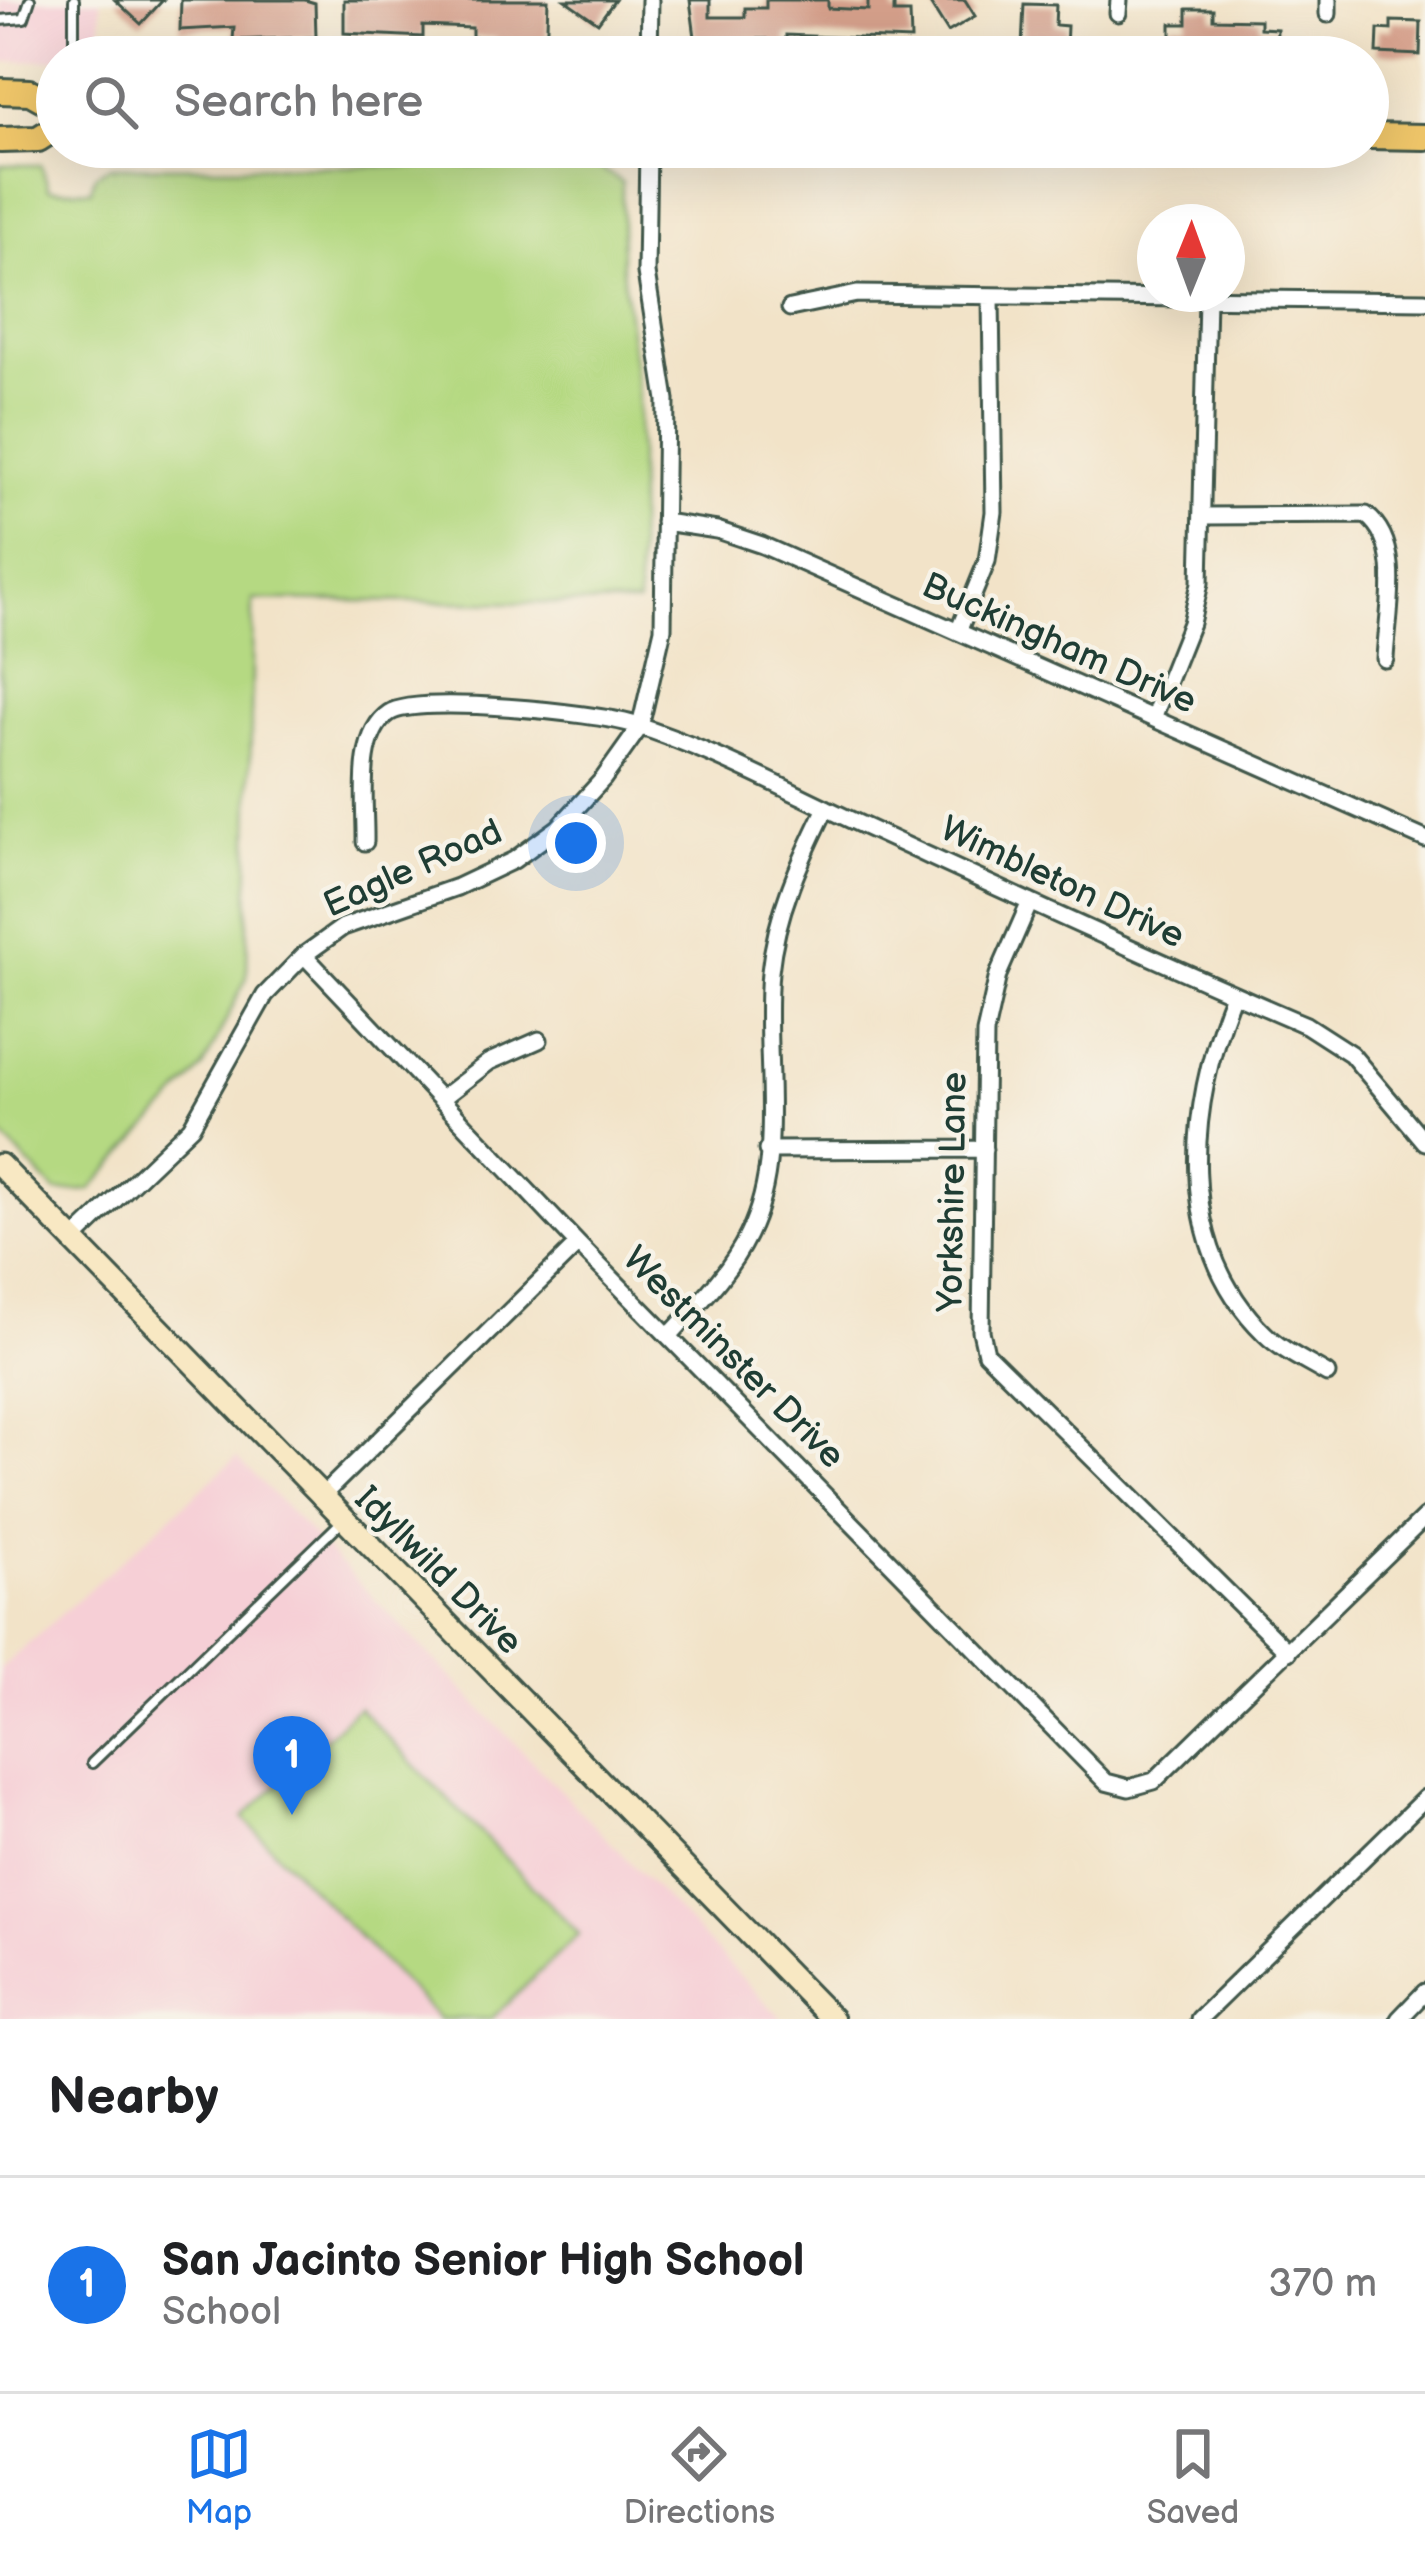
<!DOCTYPE html>
<style>
body{margin:0;font-family:"Balsamiq Sans",sans-serif;background:#f2f2f2;color:#202124}
.compass{position:absolute;left:1137px;top:204px;width:108px;height:108px;border-radius:50%;background:#fff;box-shadow:0 12px 48px #0002;rotate:1deg}
.you{position:absolute;left:576px;top:843px;width:42px;height:42px;margin:-30px;border:9px solid #fff;border-radius:50%;background:#1a73e8;box-shadow:0 0 0 18px #1a73e833}
.badge{display:grid;place-items:center;width:78px;height:78px;border-radius:50%;background:#1a73e8;color:#fff;font-size:39px;font-weight:700}
.pin{position:absolute;translate:-50% -99px;filter:drop-shadow(0 3px 6px #0008)}
.pin::after{content:'';position:absolute;top:63px;width:42px;height:36px;background:inherit;clip-path:polygon(0 0,100% 0,50% 100%)}
.list{margin:0;padding:0;list-style:none}
h2{display:flex;justify-content:space-between;align-items:center;height:156px;margin:0;padding:0 48px;font-size:51px}
h2 small{font-size:39px;font-weight:400;color:#757577}
.list li{display:grid;grid-template-columns:78px 1fr auto;gap:36px;align-items:center;box-sizing:border-box;height:216px;padding:0 48px;border-top:3px solid #e0e0e0}
.list b{display:block;font-size:45px;white-space:nowrap}
.list p{margin:0;font-size:39px;white-space:nowrap;color:#757577}
.list em{font-size:39px;font-style:normal;color:#757577}
.icon{flex:none;width:66px;height:66px;fill:none;stroke:currentColor;stroke-width:2;stroke-linecap:round;stroke-linejoin:round}
.map{position:relative;flex:none;width:1425px;height:2019px;overflow:hidden}
.search{position:absolute;background:#fff;box-shadow:0 12px 48px #0002;left:36px;right:36px;top:36px;height:132px;display:flex;align-items:center;gap:30px;box-sizing:border-box;padding:0 42px;border-radius:66px;color:#757577;font-size:45px}
.sheet{height:372px;background:#fff}
nav{display:flex;justify-content:space-around;align-items:center;box-sizing:border-box;height:168px;border-top:3px solid #e0e0e0;background:#fff;font-size:33px;color:#757577}
nav a{display:grid;justify-items:center;gap:6px}
nav .on{color:#1a73e8}
.map>svg:first-child{display:block}
.built{fill:#f6cfd6}
.green{fill:#b5d982;stroke:#6a8b5b;stroke-width:3}
.building{fill:#d49f8a}
.lines{fill:none;stroke-linecap:round;stroke-linejoin:round}
.lane-casing{stroke:#3f564a;stroke-width:14}
.street-casing{stroke:#3f564a;stroke-width:21}
.secondary-casing{stroke:#3f564a;stroke-width:27}
.primary-casing{stroke:#3f564a;stroke-width:30}
.lane{stroke:#fff;stroke-width:8}
.street{stroke:#fff;stroke-width:15}
.secondary{stroke:#f8e8c3;stroke-width:21}
.primary{stroke:#eec569;stroke-width:24}
.labels{text-anchor:middle;dominant-baseline:central;stroke-width:9;stroke-linejoin:round;paint-order:stroke}
.street-label{font-size:36px;fill:#1f3d34;stroke:#f7f3e8}
</style>
<div class="map">
<svg width="1425" height="2019" viewBox="0 0 1425 2019">
<rect width="100%" height="100%" fill="#f7f3e8"/>
<filter id="ink" filterUnits="userSpaceOnUse"><feTurbulence type="fractalNoise" baseFrequency=".00833" numOctaves="2"/><feDisplacementMap in="SourceGraphic" scale="24" xChannelSelector="R" yChannelSelector="G"/><feConvolveMatrix kernelMatrix="1 2 1 2 8 2 1 2 1" color-interpolation-filters="sRGB"/></filter>
<filter id="wash" filterUnits="userSpaceOnUse"><feTurbulence type="fractalNoise" baseFrequency=".004" numOctaves="4" result="noise"/><feDisplacementMap in="SourceGraphic" scale="48" xChannelSelector="R" yChannelSelector="G"/><feGaussianBlur stdDeviation="2.7" result="paint"/><feColorMatrix in="noise" values="0 0 0 0 0 0 0 0 0 0 0 0 0 0 0 0 0 1.4 0 .05"/><feComposite in="paint" operator="in"/></filter>
<g filter="url(#wash)">
<rect width="100%" height="100%" fill="#f2e3c8"/>
<path class="built" d="M0,0H101V57L0,62Z
M237,1457L782,2019H0V1669Z"/>
<path class="green" d="M0,165H41L49,189L91,190L95,175L109,167L597,166L622,182V268L638,394V604L253,600L247,977L203,1068L90,1190L56,1192L0,1134Z
M358,1707L579,1934L491,2019H439L243,1818Z"/>
<g id="blocks">
<path class="building" d="M115,0H163L141,24Z
M181,0H305L315,3L316,37L233,40L234,27L180,30Z
M344,0H548L546,52H528V44H496V38L472,37V28L423,26V37L344,33Z
M565,0H615L598,23Z
M690,0H710V17H745V8H766V0H828V8L868,10V0H894V13H910L911,40L786,35V50H767V39H733V53L697,52Z
M928,0H965L975,16L948,32Z
M1024,4L1056,5L1055,25L1067,26L1066,49L1022,47Z
M1187,9H1213V19L1260,20V28L1277,29L1276,54L1236,57V52L1223,51L1171,50V24H1187Z
M1391,21L1421,22L1420,55L1377,53L1378,29L1391,30Z"/>
</g>
</g>
<g filter="url(#ink)">
<use href="#blocks" fill-opacity="0" stroke="#3f564a" stroke-width="3"/>
<g class="lines">
<g class="lane-casing">
<path id="lane" d="M74,0V57
M0,20L24,18L30,0
M92,1763L341,1522"/>
</g>
<g class="street-casing">
<path id="street" d="M1118,13L1119,0
M1328,14V0
M649,57L650,0
M790,308L857,294L1425,301
M1204,516L1366,515C1405,544 1387,615 1385,659
M664,522L717,530L762,545L1425,839
M958,632L987,561L994,512L991,298
M1153,718L1191,623L1200,583L1207,298
M365,842C366,805 355,736 389,713C417,694 597,713 632,724C712,749 790,792 866,827C1012,894 1158,962 1306,1025L1351,1054L1425,1142
M1030,902L998,975L985,1033L981,1331L986,1353L1288,1652
M304,955L578,1244L1106,1782L1129,1788L1154,1781L1425,1517
M1233,994C1189,1104 1172,1244 1265,1334C1281,1350 1307,1362 1327,1374
M441,1099L489,1062L539,1040
M767,1150L984,1149
M73,1240L191,1127L265,995L304,955L343,927L457,887L514,860L558,828L603,779L640,727L663,629L666,400L646,273L648,147
M669,1336C698,1304 729,1274 748,1235C787,1157 762,1056 770,972C776,913 800,861 826,808
M320,1498L578,1244
M1199,2019L1425,1798
M1399,2019L1425,1992"/>
</g>
<g class="secondary-casing">
<path id="secondary" d="M0,1165L832,2019"/>
</g>
<g class="primary-casing">
<path id="primary" d="M0,91L30,92L57,107
M1368,136L1425,137
M0,140L38,139L57,127"/>
</g>
<use href="#lane" class="lane"/>
<use href="#street" class="street"/>
<use href="#secondary" class="secondary"/>
<use href="#primary" class="primary"/>
</g>
</g>
<g class="labels">
<g class="street-label">
<text transform="translate(1059 644) rotate(24)">Buckingham Drive</text>
<text transform="translate(413 869) rotate(-24)">Eagle Road</text>
<text transform="translate(1062 883) rotate(25)">Wimbleton Drive</text>
<text transform="translate(953 1192) rotate(-89)">Yorkshire Lane</text>
<text transform="translate(733 1358) rotate(45)">Westminster Drive</text>
<text transform="translate(438 1571) rotate(45)">Idyllwild Drive</text>
</g>
</g>
</svg>
<svg class="compass" viewBox="-18 -18 36 36"><path d="M0-13l5 13h-10z" fill="#e53935"/><path d="M0 13l5-13h-10z" fill="#757577"/></svg>
<div class="you"></div>
<div class="pin badge" style="left:292px;top:1815px">1</div>
<div class="search"><svg class="icon" aria-label="search" viewBox="0 0 24 24"><circle cx="10" cy="10" r="6"/><path d="M15 15l6 6"/></svg>Search here</div>
</div>
<section class="sheet">
<h2>Nearby<small></small></h2>
<ul class="list">
<li><span class="badge">1</span><div><b>San Jacinto Senior High School</b><p>School</p></div><em>370 m</em></li>
</ul>
</section>
<nav>
<a class="on"><svg class="icon" aria-label="map" viewBox="0 0 24 24"><path d="M3 6l6-2 6 2 6-2v14l-6 2-6-2-6 2zM9 4v14M15 6v14"/></svg>Map</a>
<a><svg class="icon" aria-label="directions" viewBox="0 0 24 24"><path d="M12 3l9 9-9 9-9-9zM9 14v-3h6M13 9l2 2-2 2"/></svg>Directions</a>
<a><svg class="icon" aria-label="saved" viewBox="0 0 24 24"><path d="M7 4h10v16l-5-4-5 4z"/></svg>Saved</a>
</nav>
